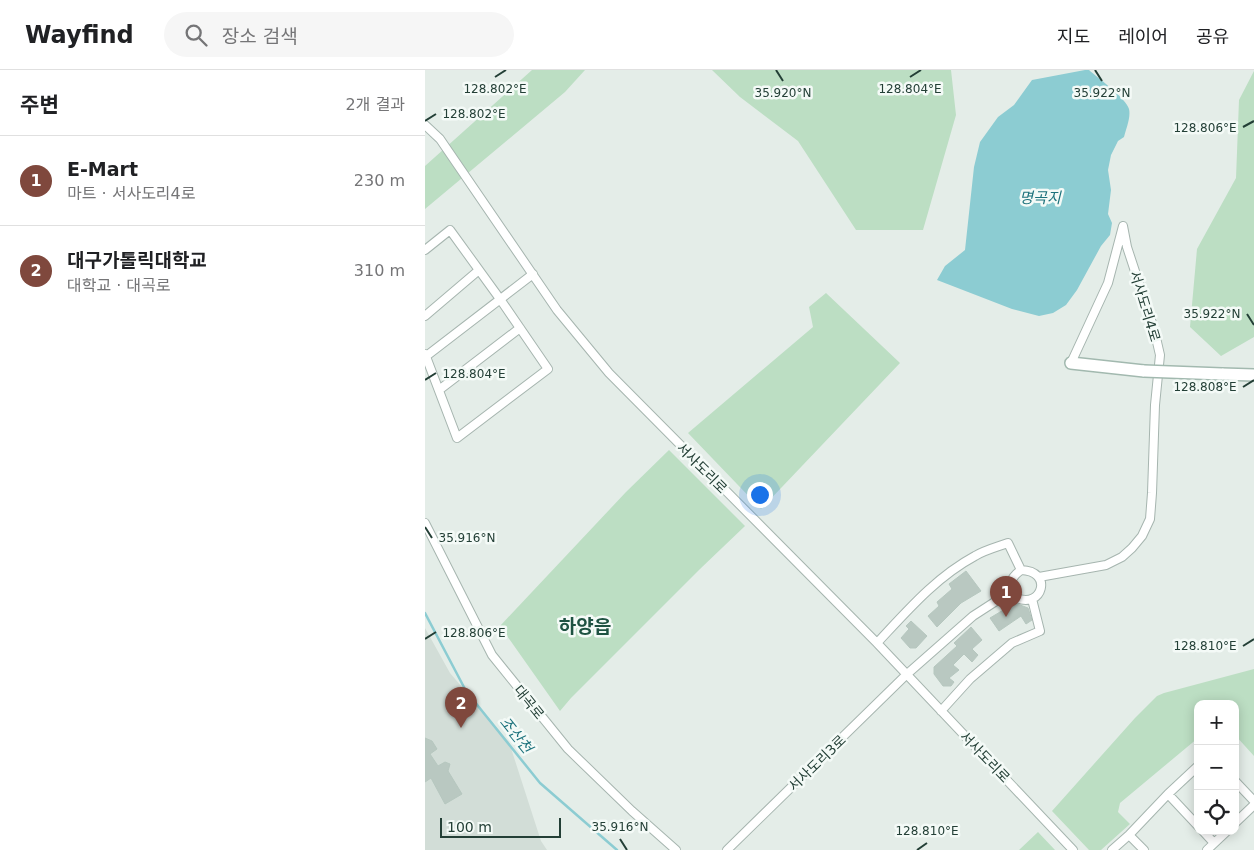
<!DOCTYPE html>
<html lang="ko">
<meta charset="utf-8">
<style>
body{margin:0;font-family:"DejaVu Sans","Noto Sans KR",sans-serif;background:#f6f6f6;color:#202124}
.controls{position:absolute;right:15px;bottom:15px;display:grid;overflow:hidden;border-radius:10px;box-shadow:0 2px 12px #0003}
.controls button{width:45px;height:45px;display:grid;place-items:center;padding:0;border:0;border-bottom:1px solid #e0e0e0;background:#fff;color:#202124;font:25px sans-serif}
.scale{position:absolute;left:15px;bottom:12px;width:121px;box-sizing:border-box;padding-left:5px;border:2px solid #233f36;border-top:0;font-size:14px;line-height:18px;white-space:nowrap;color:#233f36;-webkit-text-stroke:4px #f4faf7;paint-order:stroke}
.you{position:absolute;left:334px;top:424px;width:18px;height:18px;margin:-12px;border:4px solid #fff;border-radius:50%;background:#1a73e8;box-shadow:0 0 0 8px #1a73e833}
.badge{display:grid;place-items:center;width:32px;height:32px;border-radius:50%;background:#7f483d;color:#fff;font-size:16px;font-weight:700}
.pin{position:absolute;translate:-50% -41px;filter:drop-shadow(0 1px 2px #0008)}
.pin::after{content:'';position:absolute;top:26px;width:18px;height:15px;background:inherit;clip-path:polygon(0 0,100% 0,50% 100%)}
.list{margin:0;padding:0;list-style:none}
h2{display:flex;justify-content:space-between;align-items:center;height:65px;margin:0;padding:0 20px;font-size:21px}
h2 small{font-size:16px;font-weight:400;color:#757577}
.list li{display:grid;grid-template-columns:32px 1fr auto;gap:15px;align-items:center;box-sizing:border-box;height:90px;padding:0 20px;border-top:1px solid #e0e0e0}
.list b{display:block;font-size:19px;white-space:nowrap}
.list p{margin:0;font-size:16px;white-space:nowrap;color:#757577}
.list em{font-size:16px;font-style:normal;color:#757577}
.icon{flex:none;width:28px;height:28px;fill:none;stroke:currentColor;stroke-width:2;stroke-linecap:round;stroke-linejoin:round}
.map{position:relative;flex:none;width:829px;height:780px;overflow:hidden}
header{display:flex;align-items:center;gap:30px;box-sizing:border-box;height:70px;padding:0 25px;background:#fff;border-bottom:1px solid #e0e0e0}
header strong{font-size:24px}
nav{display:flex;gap:28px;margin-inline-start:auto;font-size:18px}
.search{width:350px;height:45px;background:#f6f6f6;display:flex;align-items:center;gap:12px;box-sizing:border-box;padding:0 18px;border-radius:28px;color:#757577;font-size:19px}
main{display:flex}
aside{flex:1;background:#fff}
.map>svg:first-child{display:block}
.built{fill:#d2ddd7}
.green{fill:#bcdec3}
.water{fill:#8cccd2}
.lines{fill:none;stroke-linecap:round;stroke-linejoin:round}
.stream{stroke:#8cccd2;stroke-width:2.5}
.building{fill:#b9c8c1;stroke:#b6c7bf}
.street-casing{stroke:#a6b5af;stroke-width:10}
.secondary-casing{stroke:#a2b9af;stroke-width:14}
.street{stroke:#fff;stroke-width:8}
.secondary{stroke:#fff;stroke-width:11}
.secondary-bridge-casing{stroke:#a2b9af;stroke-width:14;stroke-linecap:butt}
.secondary-bridge{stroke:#fff;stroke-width:11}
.ticks{fill:none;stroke:#233f36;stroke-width:2}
.labels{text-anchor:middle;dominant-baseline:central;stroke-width:5;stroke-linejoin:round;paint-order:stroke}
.street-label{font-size:14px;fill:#233f36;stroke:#f4faf7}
.water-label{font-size:15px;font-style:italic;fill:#1c727c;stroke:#f4faf7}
.district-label{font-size:19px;font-weight:bold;fill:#1e5242;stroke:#f4faf7}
.ticks-label{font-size:12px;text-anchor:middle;fill:#233f36;stroke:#f4faf7;stroke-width:5;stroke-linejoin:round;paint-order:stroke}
</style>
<header>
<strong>Wayfind</strong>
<div class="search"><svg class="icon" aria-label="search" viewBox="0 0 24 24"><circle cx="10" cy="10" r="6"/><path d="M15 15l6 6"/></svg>장소 검색</div>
<nav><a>지도</a><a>레이어</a><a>공유</a></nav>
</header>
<main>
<aside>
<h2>주변<small>2개 결과</small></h2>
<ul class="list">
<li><span class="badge">1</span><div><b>E-Mart</b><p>마트 · 서사도리4로</p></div><em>230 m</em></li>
<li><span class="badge">2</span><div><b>대구가톨릭대학교</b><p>대학교 · 대곡로</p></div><em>310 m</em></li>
</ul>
</aside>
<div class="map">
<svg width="829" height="780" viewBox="0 0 829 780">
<rect width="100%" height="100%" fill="#e4ede8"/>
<path class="built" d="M0,558L25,603L84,672L116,771L122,780H0Z"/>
<path class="green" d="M107,0H160L140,22L0,139V96Z
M287,0H526L531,45L498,160H431L373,71L315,27Z
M829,1V267L796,286L765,257L772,179L811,108L814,30Z
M401,223L475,293L336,439L263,363L388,257L384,237Z
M244,380L320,456L275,499L146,628L135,641L75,556L201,422Z
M829,599V686L810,665V634H773V668L695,733L693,742L705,754L676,780H664L627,741L710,648L732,626L739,623Z
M613,762L630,780H594Z"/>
<path class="water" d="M660,0H664C673,8 701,28 704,39C706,47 701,59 699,67L693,71L686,85L683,100L686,120L683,144L687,153L685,165L676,176L652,220L641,235L628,243L614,246L587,239L512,210L520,196L540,180L549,97L555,72L573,47L589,35L607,10Z"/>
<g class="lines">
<path class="stream" d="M0,543L41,621L115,713L192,780"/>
</g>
<path class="building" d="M541,501L556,521L536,533L512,557L503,546L514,536L512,532L527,519L524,514Z
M590,533L603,538L607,550L601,554L596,546L574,561L565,548Z
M486,551L502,566L491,578H485L476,568L484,559L481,556Z
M546,557L557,570L547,579L553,585L547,592L539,584L528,595L534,600L524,608L529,612L526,616H518L509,604V597L532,576L529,573Z
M0,668L7,671L12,679L5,684L13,696L20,692L25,694L23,701L37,724L20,734L6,708L0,712Z"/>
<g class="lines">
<g class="street-casing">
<path id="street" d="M0,55L15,69L132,240L184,303L452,573L648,780
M0,180L25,160L75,229L123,299L32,368L0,284
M0,246L54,200
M0,287L108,204
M14,320L95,258
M0,453L67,585L143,679L207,741L251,780
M596,500C629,501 617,539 592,528C581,517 585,508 596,500Z
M614,507L681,495L697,487L707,478L717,466L725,449L727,423L730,335L735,285L729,259L702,177L698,156L683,213L646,293
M452,573C482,541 511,507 550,486C560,480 572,477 583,473L596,500
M516,641L545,609L587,573L615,561L607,529
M810,711L829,731
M743,724L773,756
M810,753L829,735
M778,761L789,773
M704,765L719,780
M302,780L481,605L548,546L582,524L586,519
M687,780L704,765L743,724L773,696
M782,780L802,761"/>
</g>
<g class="secondary-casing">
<path id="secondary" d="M646,293L719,301
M797,304L829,305"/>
</g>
<use href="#street" class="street"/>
<use href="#secondary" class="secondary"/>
<g class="secondary-bridge-casing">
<path id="secondary-bridge" d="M719,301L797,304"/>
</g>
<use href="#secondary-bridge" class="secondary-bridge"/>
</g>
<path class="ticks" d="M351,0L358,11M670,0L677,11M70,7L81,0M485,7L496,0M0,51L11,44M818,57L829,51M822,244L829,255M0,310L11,303M818,317L829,310M0,457L7,468M0,569L11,562M818,576L829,569M195,769L202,780M492,780L502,773"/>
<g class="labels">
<g class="street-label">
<text transform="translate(720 236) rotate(73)">서사도리4로</text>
<text transform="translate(277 398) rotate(45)">서사도리로</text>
<text transform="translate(104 632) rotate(51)">대곡로</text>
<text transform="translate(560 687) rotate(46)">서사도리로</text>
<text transform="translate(392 693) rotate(-44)">서사도리3로</text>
</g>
<g class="water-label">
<text x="615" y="128">명곡지</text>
<text transform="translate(91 665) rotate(51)">조산천</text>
</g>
<g class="district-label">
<text x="160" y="556">하양읍</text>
</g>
</g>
<g class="ticks-label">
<text x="70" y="23">128.802°E</text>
<text x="485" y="23">128.804°E</text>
<text x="358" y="27">35.920°N</text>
<text x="677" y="27">35.922°N</text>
<text x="49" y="48">128.802°E</text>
<text x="780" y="62">128.806°E</text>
<text x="787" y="248">35.922°N</text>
<text x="49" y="308">128.804°E</text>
<text x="780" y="321">128.808°E</text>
<text x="42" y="472">35.916°N</text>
<text x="49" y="567">128.806°E</text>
<text x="780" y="580">128.810°E</text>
<text x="195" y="761">35.916°N</text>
<text x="502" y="765">128.810°E</text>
</g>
</svg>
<div class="controls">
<button>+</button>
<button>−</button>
<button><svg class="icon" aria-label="locate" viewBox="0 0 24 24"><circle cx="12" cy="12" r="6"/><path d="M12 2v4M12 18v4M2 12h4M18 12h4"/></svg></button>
</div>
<div class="scale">100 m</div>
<div class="you"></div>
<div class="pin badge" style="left:581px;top:547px">1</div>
<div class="pin badge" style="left:36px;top:658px">2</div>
</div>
</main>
